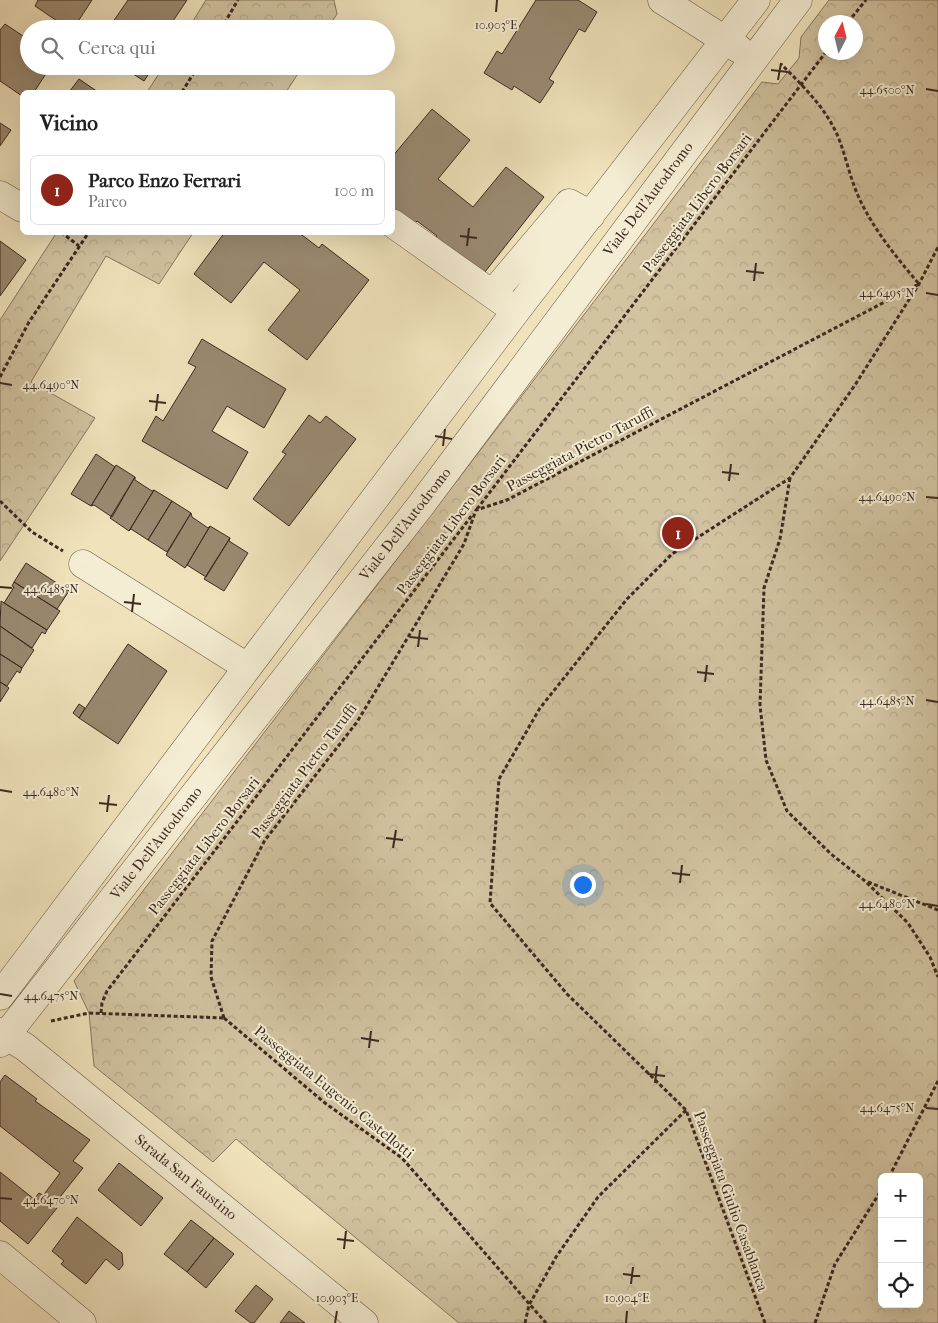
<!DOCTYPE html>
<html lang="it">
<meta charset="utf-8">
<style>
body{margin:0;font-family:"IM FELL French Canon",serif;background:#f2f2f2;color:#222}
.controls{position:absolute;right:15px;bottom:15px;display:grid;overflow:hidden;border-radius:8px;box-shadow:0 5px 20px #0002}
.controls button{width:45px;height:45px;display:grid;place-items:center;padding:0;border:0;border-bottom:1px solid #e0e0e0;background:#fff;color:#222;font:25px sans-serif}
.compass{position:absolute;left:818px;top:15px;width:45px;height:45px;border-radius:50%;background:#fff;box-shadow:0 5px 20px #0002;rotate:7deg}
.you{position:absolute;left:582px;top:884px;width:18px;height:18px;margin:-12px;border:4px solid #fff;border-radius:50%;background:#1a73e8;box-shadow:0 0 0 8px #1a73e833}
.badge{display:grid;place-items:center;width:32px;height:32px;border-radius:50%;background:#8f2418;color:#fff;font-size:16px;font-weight:700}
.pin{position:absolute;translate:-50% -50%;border:2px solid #fff;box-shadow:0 1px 5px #0006}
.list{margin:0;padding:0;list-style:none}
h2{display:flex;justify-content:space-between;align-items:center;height:65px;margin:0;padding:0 20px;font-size:21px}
h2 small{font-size:16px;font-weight:400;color:#767676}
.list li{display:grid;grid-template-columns:32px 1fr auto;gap:15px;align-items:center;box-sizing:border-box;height:70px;margin:0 10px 10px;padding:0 10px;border:1px solid #e0e0e0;border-radius:8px}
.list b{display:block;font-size:19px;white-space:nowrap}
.list p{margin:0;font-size:16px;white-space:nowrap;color:#767676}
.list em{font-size:16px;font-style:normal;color:#767676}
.icon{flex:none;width:28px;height:28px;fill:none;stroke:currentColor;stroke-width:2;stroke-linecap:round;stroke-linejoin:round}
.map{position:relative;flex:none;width:938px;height:1323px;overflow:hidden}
.search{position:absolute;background:#fff;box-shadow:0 5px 20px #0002;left:20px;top:20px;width:375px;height:55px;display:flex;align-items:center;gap:12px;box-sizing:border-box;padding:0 18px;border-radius:28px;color:#767676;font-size:19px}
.panel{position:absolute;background:#fff;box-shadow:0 5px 20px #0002;left:20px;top:90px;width:375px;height:145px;border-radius:8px}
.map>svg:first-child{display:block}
.forest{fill:url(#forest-crowns);stroke:#887660;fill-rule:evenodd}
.building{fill:#9a8a71;stroke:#3d2920}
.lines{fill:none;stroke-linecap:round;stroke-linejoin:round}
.minor-casing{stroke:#6a5847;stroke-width:29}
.path{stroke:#3d2920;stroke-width:3;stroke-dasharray:4 2.5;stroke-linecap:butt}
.minor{stroke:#f5edd3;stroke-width:28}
.ticks{fill:none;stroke:#3d2920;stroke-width:2}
.labels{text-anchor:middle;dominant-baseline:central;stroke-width:4;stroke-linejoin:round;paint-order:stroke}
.street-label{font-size:15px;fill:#3d2920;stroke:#f5edd3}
.ticks-label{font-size:12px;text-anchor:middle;fill:#3d2920;stroke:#f5edd3;stroke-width:4;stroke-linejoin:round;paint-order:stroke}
</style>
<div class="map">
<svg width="938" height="1323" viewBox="0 0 938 1323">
<defs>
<pattern id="forest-crowns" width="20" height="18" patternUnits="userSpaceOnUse" patternTransform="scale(1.25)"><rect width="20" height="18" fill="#d2c3a1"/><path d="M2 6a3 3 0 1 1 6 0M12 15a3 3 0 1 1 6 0" fill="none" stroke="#b5a88a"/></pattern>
</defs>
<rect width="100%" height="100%" fill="#f0e3bc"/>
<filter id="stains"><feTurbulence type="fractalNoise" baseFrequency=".004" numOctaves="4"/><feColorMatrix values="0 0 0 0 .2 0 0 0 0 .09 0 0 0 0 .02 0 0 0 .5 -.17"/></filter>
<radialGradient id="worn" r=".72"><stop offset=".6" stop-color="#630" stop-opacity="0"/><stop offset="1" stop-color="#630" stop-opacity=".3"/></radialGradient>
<path class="forest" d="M206,0H334L337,14L327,29H188Z
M829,0H938V1323H459L236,1139L213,1162L94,1066L89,1013L74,981L762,82L778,84L799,58L801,37ZM856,22V52H826V22ZM882,1177H919V1304H882Z
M164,66H303L286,92H147Z
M57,232L193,233L159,284L106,256L31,382L95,418L0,561V320Z"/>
<path class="building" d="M38,0H92L73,29H69L35,6Z
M128,0H187L169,27L171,29H108Z
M536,0H578L597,12L585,32L579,29L549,79L554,82L540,103L514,86L512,90L484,73L497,51L502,54Z
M5,24L29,40V66H51L34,92H22V96L0,81V30Z
M115,66H154L144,81L121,66L119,69Z
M79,79L98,92H69Z
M432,109L470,140L438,179L473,207L506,167L544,197L481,277L434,240L437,236L417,221L414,224L392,207V157Z
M0,123L11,130L0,146Z
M225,232H298L319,248L322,244L369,280L307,360L268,330L300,290L264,262L231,303L194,274Z
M0,241L26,260L0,296Z
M202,339L286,389L264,428L227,406L212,431L248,452L227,489L142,441L156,416L163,421L196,367L188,363Z
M309,415L320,423L326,416L356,439L289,526L253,499L286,454L282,452Z
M96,454L115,467L91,506L71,494Z
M116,465L135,477L112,517L94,505L91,506Z
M135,477V480L152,491L154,490L129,531L110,518Z
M154,490L172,501L148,540L131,529L129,531Z
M172,501L191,513L167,552L148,540Z
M191,513L192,517L208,528L210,526L185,568L166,555Z
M210,526L230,538L206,577L187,565Z
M230,538L229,541L248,553L224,591L204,579Z
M26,563L69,591L57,609L14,582Z
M14,582L60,611L47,630L4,603L14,587L12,586Z
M1,601L47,630L45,634L42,632L32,648L0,626Z
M0,626L34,650L22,668L0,654Z
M128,644L167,671L118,744L79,718Z
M0,654L22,668L20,673L17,671L7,686L0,682Z
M0,682L9,688L0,702Z
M79,704L85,708L79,718L73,713Z
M5,1075L37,1099L35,1101L90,1140L73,1161L83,1168L56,1202L45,1193L60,1173L0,1126V1082Z
M119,1163L163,1198L141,1226L98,1190Z
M0,1172L34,1199L39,1193L43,1195L45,1193L56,1202L54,1204L57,1208L28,1244L0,1221Z
M77,1217L122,1253L123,1265L119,1270L106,1259L86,1284L61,1264L64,1261L52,1251Z
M191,1220L214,1238L187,1272L164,1254Z
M214,1238L234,1254L206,1288L187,1272Z
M256,1285L273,1299L254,1323H251L235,1311Z
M289,1311L305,1323H280Z"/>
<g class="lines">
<g class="minor-casing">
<path id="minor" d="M662,0L739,49
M0,195L22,208
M392,223L516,311
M493,293L569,203L591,215
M83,564L247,667
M0,996L516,311L756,0
M0,1032L25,1047L364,1323
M0,1043L421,505L798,0
M0,1255L82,1323"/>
</g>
<path class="path" d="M848,22L866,0
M221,29L238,0
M182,92L198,66
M61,232L79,246
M0,377L29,322L89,232
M790,478L780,539L764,588L760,705L766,760L787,811L831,854L865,881L908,923L930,957L938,977
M0,501L32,532L63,551
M477,509L826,52
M868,882L938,910
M101,1013L102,1003L107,991L473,514
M224,1018L211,977L212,941L265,840L357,722L464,544L476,510L507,500L919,284C898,259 877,234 862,204C851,183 847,160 839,139C827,109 803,86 781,64
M224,1018L325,1103L402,1158L546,1323
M51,1021L89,1013L224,1018
M889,1177L938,1081
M525,1323L529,1305L556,1257L598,1197L686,1110
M765,1323L686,1110L567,994L490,903L499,779L540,708L627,599L672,554L790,478L855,385L919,284L938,247
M815,1323L835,1264L882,1189"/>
<use href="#minor" class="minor"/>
</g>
<path class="ticks" d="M496,12L497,0M771,70L788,72M778,80L781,63M926,89L938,91M460,236L477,238M467,246L469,228M746,271L764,273M754,281L756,263M926,293L938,295M0,383L12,385M149,401L166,403M156,411L158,394M435,436L452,439M443,446L445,429M722,472L739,474M729,481L731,464M926,497L938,498M0,587L12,588M124,602L141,604M132,612L134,594M410,637L428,639M418,647L420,630M697,672L714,674M705,682L707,665M926,700L938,702M0,790L12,792M99,803L117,805M107,812L109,795M386,838L403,840M393,848L396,830M672,873L690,875M680,883L682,865M926,904L938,906M0,994L12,996M361,1038L379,1041M369,1048L371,1031M648,1074L665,1076M655,1083L657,1066M926,1108L938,1109M0,1198L12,1199M337,1239L354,1241M344,1249L346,1231M623,1274L640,1276M631,1284L633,1267M335,1323L337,1311M626,1323L627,1311"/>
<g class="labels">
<g class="street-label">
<text transform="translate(648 199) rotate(-53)">Viale Dell'Autodromo</text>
<text transform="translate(697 203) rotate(-53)">Passeggiata Libero Borsari</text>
<text transform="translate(580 449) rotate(-28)">Passeggiata Pietro Taruffi</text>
<text transform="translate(405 524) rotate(-52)">Viale Dell'Autodromo</text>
<text transform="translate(451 525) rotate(-53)">Passeggiata Libero Borsari</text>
<text transform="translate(304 771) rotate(-53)">Passeggiata Pietro Taruffi</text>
<text transform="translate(156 843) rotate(-52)">Viale Dell'Autodromo</text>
<text transform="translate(204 846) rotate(-52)">Passeggiata Libero Borsari</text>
<text transform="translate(334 1092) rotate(39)">Passeggiata Eugenio Castellotti</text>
<text transform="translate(186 1177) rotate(39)">Strada San Faustino</text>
<text transform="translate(731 1201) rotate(70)">Passeggiata Giulio Casablanca</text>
</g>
</g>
<g class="ticks-label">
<text x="496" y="29">10.903°E</text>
<text x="887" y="94">44.6500°N</text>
<text x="887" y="297">44.6495°N</text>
<text x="51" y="389">44.6490°N</text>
<text x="887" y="501">44.6490°N</text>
<text x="51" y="593">44.6485°N</text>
<text x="887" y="705">44.6485°N</text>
<text x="51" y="796">44.6480°N</text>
<text x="887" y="908">44.6480°N</text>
<text x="51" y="1000">44.6475°N</text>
<text x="887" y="1112">44.6475°N</text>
<text x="51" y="1204">44.6470°N</text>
<text x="337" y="1302">10.903°E</text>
<text x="627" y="1302">10.904°E</text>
</g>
<rect width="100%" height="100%" filter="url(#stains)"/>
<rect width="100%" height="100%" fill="url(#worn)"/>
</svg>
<div class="controls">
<button>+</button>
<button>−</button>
<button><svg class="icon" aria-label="locate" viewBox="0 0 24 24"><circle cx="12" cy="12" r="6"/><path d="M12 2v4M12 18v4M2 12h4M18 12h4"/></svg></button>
</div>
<svg class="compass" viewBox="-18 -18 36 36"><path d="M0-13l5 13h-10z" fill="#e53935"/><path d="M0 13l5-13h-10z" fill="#767676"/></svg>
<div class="you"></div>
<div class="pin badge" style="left:678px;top:533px">1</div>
<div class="search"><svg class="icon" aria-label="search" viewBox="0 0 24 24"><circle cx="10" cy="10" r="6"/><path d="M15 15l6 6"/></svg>Cerca qui</div>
<section class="panel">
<h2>Vicino<small></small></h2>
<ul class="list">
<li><span class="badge">1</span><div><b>Parco Enzo Ferrari</b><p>Parco</p></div><em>100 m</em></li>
</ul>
</section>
</div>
